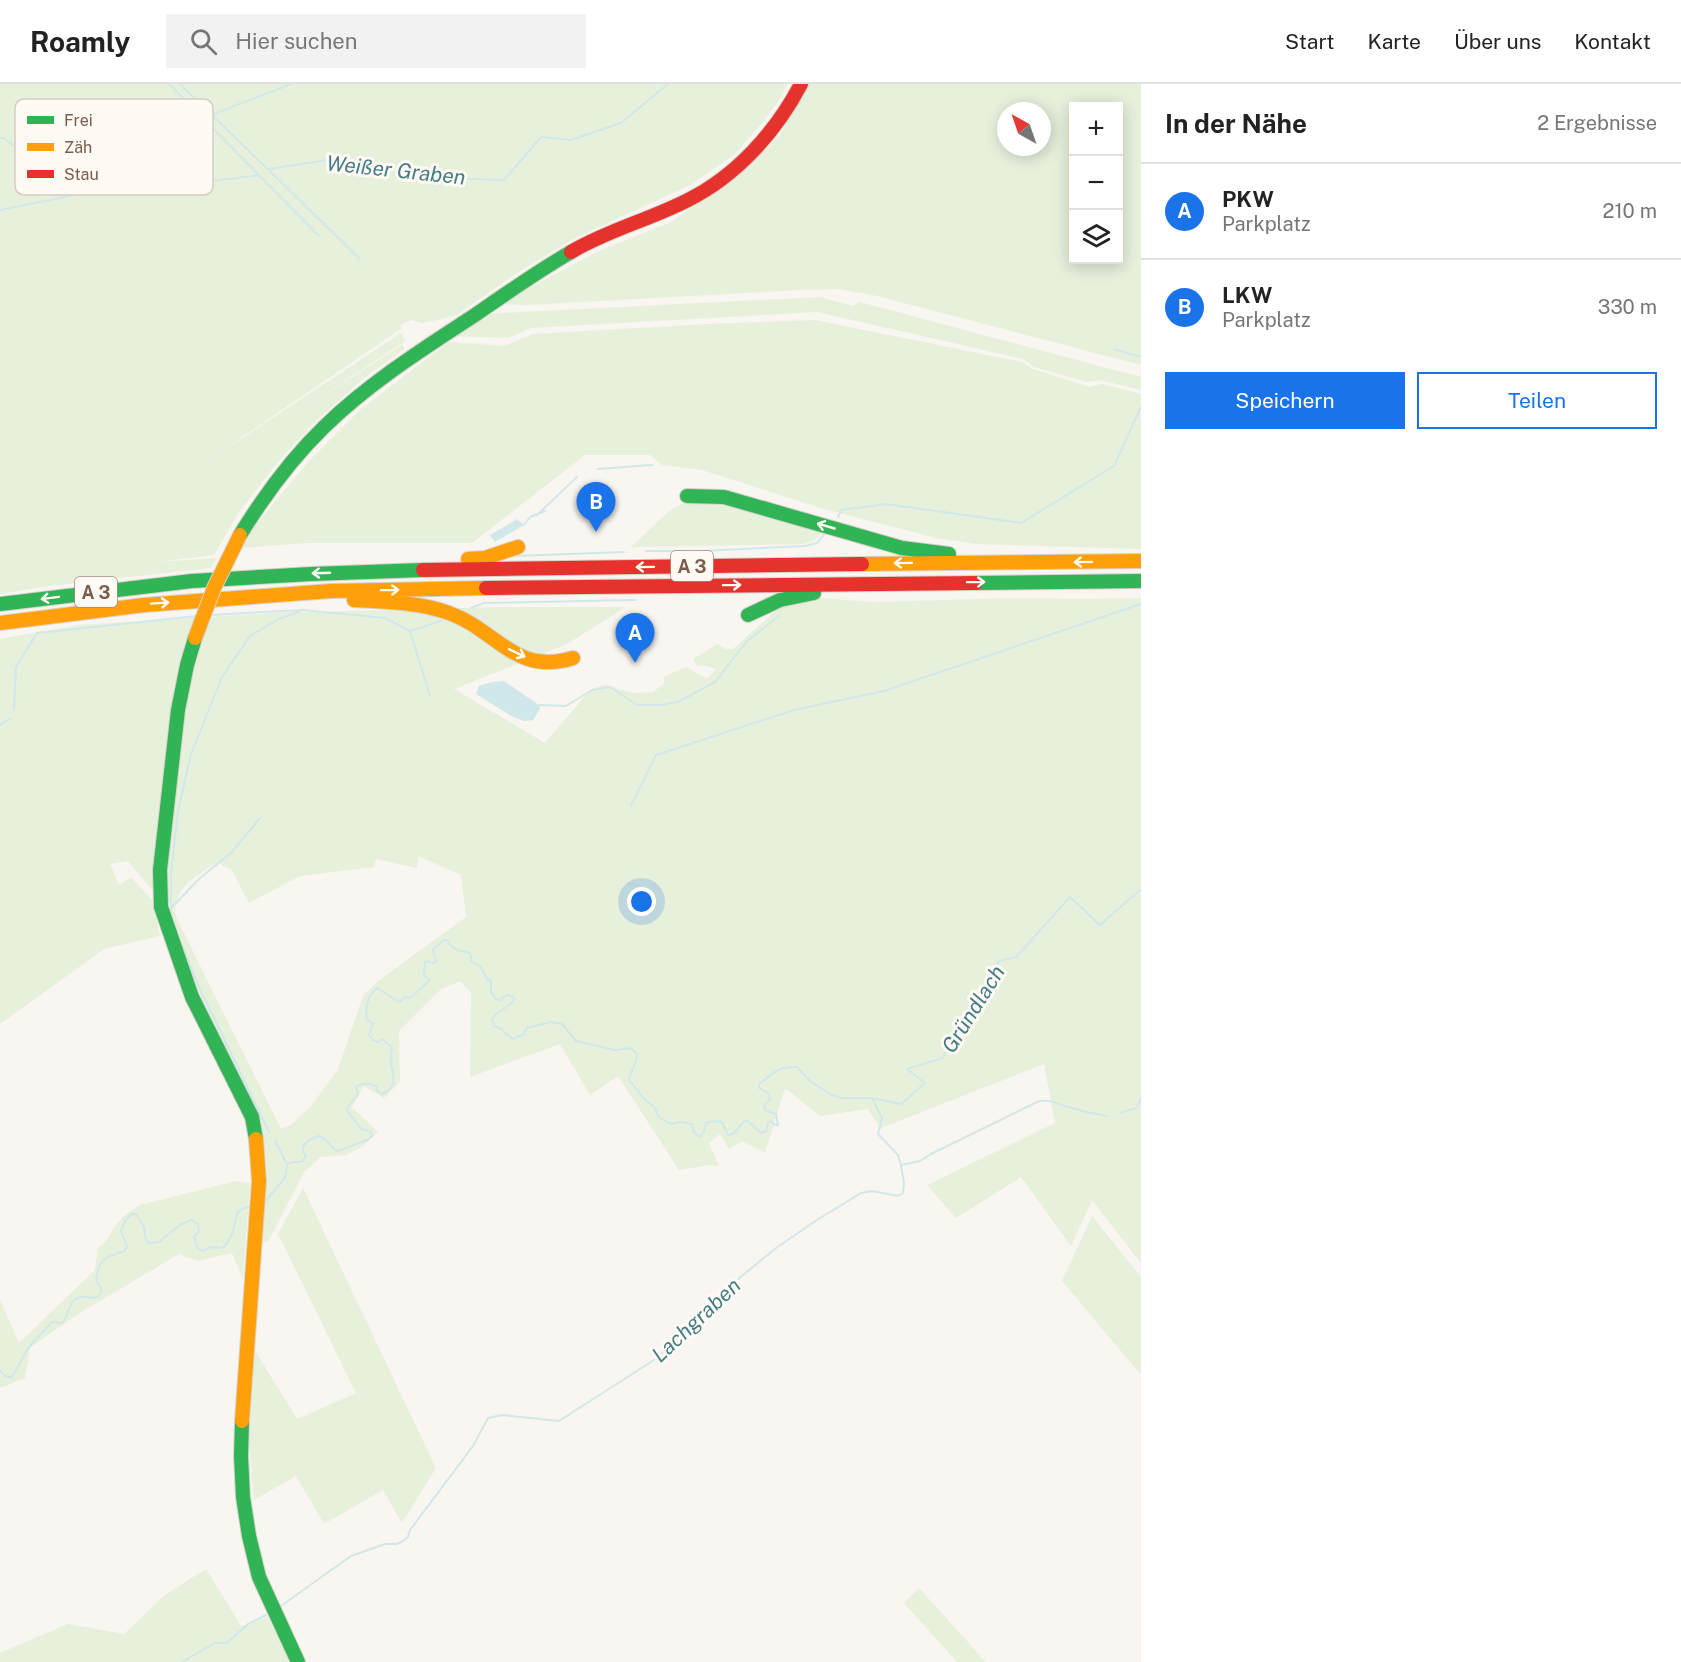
<!DOCTYPE html>
<html lang="de">
<meta charset="utf-8">
<style>
body{margin:0;font-family:"Public Sans",sans-serif;background:#f2f2f2;color:#222}
.controls{position:absolute;right:18px;top:18px;display:grid;overflow:hidden;border-radius:0px;box-shadow:0 3px 15px #0003}
.controls button{width:54px;height:54px;display:grid;place-items:center;padding:0;border:0;border-bottom:2px solid #e0e0e0;background:#fff;color:#222;font:30px sans-serif}
.compass{position:absolute;left:997px;top:18px;width:54px;height:54px;border-radius:50%;background:#fff;box-shadow:0 3px 15px #0003;rotate:320deg}
.you{position:absolute;left:642px;top:818px;width:21px;height:21px;margin:-15px;border:4px solid #fff;border-radius:50%;background:#1a73e8;box-shadow:0 0 0 9px #1a73e833}
.badge{display:grid;place-items:center;width:39px;height:39px;border-radius:50%;background:#1a73e8;color:#fff;font-size:20px;font-weight:700}
.pin{position:absolute;translate:-50% -50px;filter:drop-shadow(0 2px 3px #0008)}
.pin::after{content:'';position:absolute;top:32px;width:21px;height:18px;background:inherit;clip-path:polygon(0 0,100% 0,50% 100%)}
.list{margin:0;padding:0;list-style:none}
h2{display:flex;justify-content:space-between;align-items:center;height:78px;margin:0;padding:0 24px;font-size:26px}
h2 small{font-size:20px;font-weight:400;color:#767676}
.list li{display:grid;grid-template-columns:39px 1fr auto;gap:18px;align-items:center;box-sizing:border-box;height:96px;padding:0 24px;border-top:2px solid #e0e0e0}
.list b{display:block;font-size:22px;white-space:nowrap}
.list p{margin:0;font-size:20px;white-space:nowrap;color:#767676}
.list em{font-size:20px;font-style:normal;color:#767676}
.actions{display:flex;gap:12px;padding:18px 24px}
.actions a{flex:1;padding:14px 0;border:2px solid #1a73e8;border-radius:0px;text-align:center;font-size:21px;color:#1a73e8}
.actions .main{background:#1a73e8;color:#fff}
.icon{flex:none;width:33px;height:33px;fill:none;stroke:currentColor;stroke-width:2;stroke-linecap:round;stroke-linejoin:round}
.map{position:relative;flex:none;width:1141px;height:1578px;overflow:hidden}
header{display:flex;align-items:center;gap:36px;box-sizing:border-box;height:84px;padding:0 30px;background:#fff;border-bottom:2px solid #e0e0e0}
header strong{font-size:28px}
nav{display:flex;gap:33px;margin-inline-start:auto;font-size:21px}
.search{width:420px;height:54px;background:#f2f2f2;display:flex;align-items:center;gap:15px;box-sizing:border-box;padding:0 21px;border-radius:0px;color:#767676;font-size:22px}
main{display:flex}
aside{flex:1;background:#fff}
.map>svg:first-child{display:block}
.green{fill:#e7f0db;fill-rule:evenodd}
.water{fill:#d0e8ea}
.lines{fill:none;stroke-linecap:round;stroke-linejoin:round}
.stream{stroke:#d0e8ea;stroke-width:2}
.fast-casing{stroke:#d9d2cb;stroke-width:16}
.slow-casing{stroke:#d9d2cb;stroke-width:16}
.jam-casing{stroke:#d9d2cb;stroke-width:16}
.fast{stroke:#30b455;stroke-width:14}
.slow{stroke:#ff9f0a;stroke-width:14}
.jam{stroke:#e5322d;stroke-width:14}
.slow-bridge-casing{stroke:#d9d2cb;stroke-width:16;stroke-linecap:butt}
.slow-bridge{stroke:#ff9f0a;stroke-width:14}
.oneway{stroke:#fffaf3}
.labels{text-anchor:middle;dominant-baseline:central;stroke-width:6;stroke-linejoin:round;paint-order:stroke}
.shield{fill:#fffaf3;stroke:#a28b7f;stroke-width:1.5}
.shield-label{font-size:18px;font-weight:bold;fill:#7a5c4d}
.water-label{font-size:21px;font-style:italic;fill:#437c86;stroke:#fffaf3}
.key{fill:#fffaf3;stroke:#d7cbc1;stroke-width:1.5}
.key-label{font-size:16px;fill:#7a5c4d}
</style>
<header>
<strong>Roamly</strong>
<div class="search"><svg class="icon" aria-label="search" viewBox="0 0 24 24"><circle cx="10" cy="10" r="6"/><path d="M15 15l6 6"/></svg>Hier suchen</div>
<nav><a>Start</a><a>Karte</a><a>Über uns</a><a>Kontakt</a></nav>
</header>
<main>
<div class="map">
<svg width="1141" height="1578" viewBox="0 0 1141 1578">
<rect width="100%" height="100%" fill="#f9f5f0"/>
<path class="green" d="M0,0H788L779,16L763,38L734,71L690,101L571,156L520,187L455,232L423,239L411,236L400,241L402,244L206,378L401,249L405,257L292,332L403,260L404,265L363,295L319,334L282,373L239,428L214,471L156,478L216,474L211,484L49,502L0,510Z
M809,0H1141V281L877,212L838,205L799,206L526,221L504,220L529,204L601,166L671,138L742,88L779,52ZM1074,22H1118V176H1074ZM1006,27H1042V63H1006Z
M820,213L852,222L860,218L1141,293V306L1100,296L1087,298L1034,283L1023,275L817,228L531,244L508,254L452,252L482,230Z
M815,236L1022,278L1033,285L1089,303L1102,300L1141,310V465L977,460L936,454L824,425L702,386L662,381L650,371H585L472,459H308L241,464L250,448L308,378L361,325L449,258L504,262L533,250L707,240Z
M704,416L821,446C820,455 811,458 803,460L631,463L669,427L684,419Z
M805,513L874,518L1014,514L1080,515L1141,514V1179L1092,1116L1071,1162L1021,1093L956,1134L927,1101L1055,1039L1044,980L881,1044L868,1025L820,1032L785,1004L765,1069L742,1057L729,1065L720,1050L709,1059L719,1082L710,1081L679,1086L618,992L590,1011L560,960L470,993L471,909L460,897L440,906L399,947L400,998L384,1014L364,1002L352,1023L378,1048L362,1063L346,1071L321,1073L304,1088L268,1158H260L262,1060L170,841L166,829L174,827L148,801L128,777L110,780L119,801L131,793L152,816L160,852L104,865L0,940V555L78,541L272,529L503,523H626L565,561L454,605L545,659L591,605L606,601L633,609L653,608L665,599L663,593L686,583L707,595L716,585L704,581L697,582L693,575L717,560L726,565H733L773,529L777,522ZM418,772L461,791L466,833L378,897L363,912L338,985L311,1022L291,1041L281,1045L180,841C178,837 175,831 175,827C175,802 199,790 217,779L232,786L249,819L300,792L374,783L376,775L417,784Z
M236,1097L250,1099L243,1195L232,1169L197,1177L179,1170L78,1230L30,1264L25,1294L0,1304V1216L19,1259L95,1186L98,1164C112,1153 110,1147 120,1136C125,1130 134,1125 140,1121Z
M303,1104L436,1384L402,1439L383,1406L324,1440L296,1392L254,1416L248,1346L254,1265L297,1335L356,1309L278,1150Z
M1092,1132L1141,1193V1291L1062,1197Z
M206,1485L241,1542L268,1533L289,1576L287,1578H0V1569L68,1540L124,1550L165,1511Z
M919,1504L985,1577L984,1578H957L904,1519Z"/>
<path class="water" d="M517,435L524,441L495,458L490,451Z
M504,597L539,621L540,625L533,636L524,637L511,632L476,610L479,602L492,598Z"/>
<g class="lines">
<path class="stream" d="M169,0L318,151
M180,0L360,175
M211,31L291,0
M0,54H4L53,94L79,110L156,80L189,100L259,91
M156,79L166,49L204,35
M269,85L334,75L434,94L504,96L541,53L571,56L621,39L668,0
M0,126L79,110
M1114,265L1141,273
M598,385L652,381
M537,431L577,393
M838,433L841,426L886,420L1021,439L1114,382L1141,323
M524,441L530,433L545,427
M646,467H682
M701,467L805,462L817,459L826,448
M516,472L624,468
M471,524L484,519L636,516
M209,531L303,526L385,534L410,547L441,537
M410,547L430,612
M539,621L566,622L592,606L610,603L637,621H660L678,618L715,598L747,557L779,532
M14,625L16,583L37,549L197,532
M0,641L11,634
M631,722L656,671L794,626L884,607L1141,520
M172,823L200,794L231,769L260,734
M171,830V790L178,727L191,670L222,593L250,552L279,535L301,527
M173,840L200,905L269,1048
M872,1014L882,1034L878,1050L898,1071L901,1081
M1120,1029L1136,1024L1141,1015
M275,1057L287,1080
M263,1120L285,1094L287,1080C293,1077 297,1079 303,1077L306,1072L303,1068V1062L309,1056L319,1052C330,1056 329,1064 338,1067L367,1056L372,1052L370,1047L361,1045L347,1026C348,1020 355,1015 358,1010L356,1003C362,999 369,999 376,1002L377,1007L382,1010C399,1002 393,992 391,979C390,973 391,968 392,963L382,955L378,958L373,956L369,951L373,940L366,934C366,923 367,911 377,904L399,918L405,913L410,914L428,898L429,895L424,892L425,878L428,877L433,879L436,878L433,866L444,856H447C453,866 459,867 470,869L471,872V877L480,882L487,895L491,897V908L496,915L501,916L506,911L511,912L515,915C509,924 498,926 492,935L494,942L501,945L512,955L523,951L527,944L551,938L562,940L576,957L615,966L631,964L637,970C636,980 631,987 629,996L645,1016L655,1024L659,1033L671,1040L681,1038L692,1040L694,1048L698,1052H701L704,1047L706,1039L713,1037L722,1038L728,1051L733,1050L743,1039L747,1036L761,1049L766,1047L768,1039L771,1037L775,1041H778L776,1030L769,1028L764,1024L765,1020L770,1016L768,1009L759,1004V1000C774,989 778,982 797,983L810,997L830,1010L841,1014H872L901,1020L925,999L907,985L943,974L999,877L1016,873L1070,813L1100,841L1141,805
M0,1286C4,1291 5,1294 12,1293L28,1264L52,1238L62,1239C71,1231 67,1212 84,1213C88,1213 91,1214 95,1214L101,1210V1204L96,1197C98,1175 106,1172 125,1167L127,1162L121,1147L125,1137L132,1130H136L144,1143L145,1153L148,1159L159,1158L180,1141L191,1136L198,1140L199,1147L194,1153L198,1165L203,1167L211,1163L222,1164C233,1155 234,1143 237,1129L242,1125L252,1122
M278,1524L351,1472L385,1460H397L403,1457L408,1453L410,1446L473,1362L488,1334L502,1331L559,1337L657,1274L726,1205L776,1164L817,1136L861,1109L872,1107L898,1112L903,1109L904,1099L901,1081L920,1077L931,1070L1039,1017C1055,1016 1054,1019 1068,1023C1081,1027 1094,1030 1107,1032
M182,1578L215,1559H227L248,1540L266,1531"/>
<g class="fast-casing">
<path id="fast" d="M687,412L724,413L902,464L949,470
M240,451C264,412 291,375 324,343C369,299 423,265 475,231C507,209 538,187 571,168
M976,499L1141,497
M0,520L192,497L311,490L423,486
M748,531L780,516L814,509
M195,554L187,581L178,626L160,786L161,823L192,913L252,1033L256,1055
M242,1337L241,1372L243,1413L249,1452L259,1493L298,1578"/>
</g>
<g class="slow-casing">
<path id="slow" d="M468,475L485,474L518,463
M862,480L1141,477
M354,516C386,518 419,518 449,529C497,546 515,592 573,574
M0,539L144,521L331,507L486,504
M242,1337L259,1097L256,1055"/>
</g>
<g class="jam-casing">
<path id="jam" d="M571,168C608,146 649,136 688,116C736,92 776,48 801,0
M423,486L862,480
M486,504L976,499"/>
</g>
<use href="#fast" class="fast"/>
<use href="#slow" class="slow"/>
<use href="#jam" class="jam"/>
<g class="slow-bridge-casing">
<path id="slow-bridge" d="M195,554L214,504L240,451"/>
</g>
<use href="#slow-bridge" class="slow-bridge"/>
</g>
<defs><path id="oneway-shaft" d="M-6 0H5M1.5-3L5.5 0L1.5 3" fill="none" stroke-width="1.6" stroke-linecap="round" stroke-linejoin="round" transform="scale(1.5)"/></defs>
<g class="oneway">
<use href="#oneway-shaft" transform="translate(826 442) rotate(-164)"/>
<use href="#oneway-shaft" transform="translate(1083 478) rotate(179)"/>
<use href="#oneway-shaft" transform="translate(903 479) rotate(179)"/>
<use href="#oneway-shaft" transform="translate(645 483) rotate(179)"/>
<use href="#oneway-shaft" transform="translate(321 489) rotate(178)"/>
<use href="#oneway-shaft" transform="translate(976 498) rotate(-1)"/>
<use href="#oneway-shaft" transform="translate(732 501) rotate(-1)"/>
<use href="#oneway-shaft" transform="translate(390 506) rotate(-1)"/>
<use href="#oneway-shaft" transform="translate(50 514) rotate(173)"/>
<use href="#oneway-shaft" transform="translate(160 519) rotate(-4)"/>
<use href="#oneway-shaft" transform="translate(517 569) rotate(25)"/>
</g>
<g class="labels">
<g class="shield">
<rect x="671" y="467" width="42" height="30" rx="4.5"/>
<rect x="75" y="493" width="42" height="30" rx="4.5"/>
</g>
<g class="shield-label">
<text x="692" y="482">A 3</text>
<text x="96" y="508">A 3</text>
</g>
<g class="water-label">
<text transform="translate(396 86) rotate(6)">Weißer Graben</text>
<text transform="translate(973 925) rotate(-58)">Gründlach</text>
<text transform="translate(696 1236) rotate(-43)">Lachgraben</text>
</g>
</g>
<rect x="15" y="15" width="198" height="96" rx="9" class="key"/>
<rect x="27" y="32" width="27" height="8" fill="#30b455"/>
<rect x="27" y="59" width="27" height="8" fill="#ff9f0a"/>
<rect x="27" y="86" width="27" height="8" fill="#e5322d"/>
<g class="key-label">
<text x="64" y="42">Frei</text>
<text x="64" y="69">Zäh</text>
<text x="64" y="96">Stau</text>
</g>
</svg>
<div class="controls">
<button>+</button>
<button>−</button>
<button><svg class="icon" aria-label="layers" viewBox="0 0 24 24"><path d="M12 4l9 5-9 5-9-5zM3 14l9 5 9-5"/></svg></button>
</div>
<svg class="compass" viewBox="-18 -18 36 36"><path d="M0-13l5 13h-10z" fill="#e53935"/><path d="M0 13l5-13h-10z" fill="#767676"/></svg>
<div class="you"></div>
<div class="pin badge" style="left:635px;top:579px">A</div>
<div class="pin badge" style="left:596px;top:448px">B</div>
</div>
<aside>
<h2>In der Nähe<small>2 Ergebnisse</small></h2>
<ul class="list">
<li><span class="badge">A</span><div><b>PKW</b><p>Parkplatz</p></div><em>210 m</em></li>
<li><span class="badge">B</span><div><b>LKW</b><p>Parkplatz</p></div><em>330 m</em></li>
</ul>
<div class="actions"><a class="main">Speichern</a><a>Teilen</a></div>
</aside>
</main>
